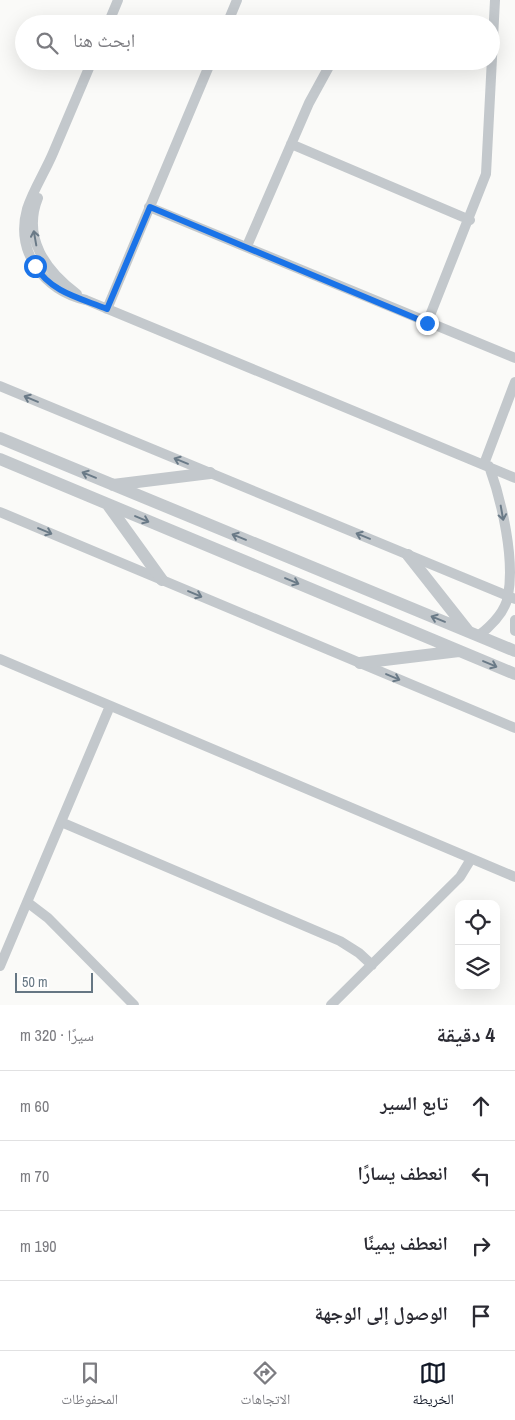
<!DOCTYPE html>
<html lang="ar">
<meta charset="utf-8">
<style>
body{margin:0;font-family:"Archivo Narrow","Noto Naskh Arabic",sans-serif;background:#f7f7f7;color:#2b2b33;direction:rtl}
.controls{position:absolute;right:15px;bottom:15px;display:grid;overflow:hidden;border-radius:10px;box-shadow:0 5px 20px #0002}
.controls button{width:45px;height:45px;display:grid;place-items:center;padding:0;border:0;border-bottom:1px solid #e1e1e2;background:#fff;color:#2b2b33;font:25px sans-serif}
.scale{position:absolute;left:15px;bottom:12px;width:78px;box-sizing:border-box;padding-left:5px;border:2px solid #657683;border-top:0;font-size:14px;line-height:18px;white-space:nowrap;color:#657683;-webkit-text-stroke:4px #fff;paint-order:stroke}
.stop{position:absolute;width:15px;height:15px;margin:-11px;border:4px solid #1a73e8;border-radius:50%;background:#fff}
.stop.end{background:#1a73e8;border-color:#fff;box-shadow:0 1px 5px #0008}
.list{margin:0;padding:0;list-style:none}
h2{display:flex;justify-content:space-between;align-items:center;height:65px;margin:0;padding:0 20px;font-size:21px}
h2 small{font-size:16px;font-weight:400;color:#7c7c81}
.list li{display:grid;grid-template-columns:32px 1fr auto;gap:15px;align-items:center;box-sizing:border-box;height:70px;padding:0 20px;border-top:1px solid #e1e1e2}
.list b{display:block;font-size:19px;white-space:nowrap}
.list em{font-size:16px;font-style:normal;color:#7c7c81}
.icon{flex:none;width:28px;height:28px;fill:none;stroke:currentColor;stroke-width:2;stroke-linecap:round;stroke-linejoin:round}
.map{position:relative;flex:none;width:515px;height:1005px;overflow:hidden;direction:ltr}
.search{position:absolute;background:#fff;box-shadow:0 5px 20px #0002;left:15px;right:15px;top:15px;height:55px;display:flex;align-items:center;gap:12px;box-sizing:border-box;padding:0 18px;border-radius:28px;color:#7c7c81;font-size:19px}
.sheet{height:345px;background:#fff}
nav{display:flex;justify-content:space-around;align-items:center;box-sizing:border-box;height:70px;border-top:1px solid #e1e1e2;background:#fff;font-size:14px;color:#7c7c81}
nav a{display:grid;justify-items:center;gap:2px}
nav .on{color:#111827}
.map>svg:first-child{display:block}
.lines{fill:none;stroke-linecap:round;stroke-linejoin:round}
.minor{stroke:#c3c8cc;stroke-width:10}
.tertiary{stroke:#c3c8cc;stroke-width:12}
.oneway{stroke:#6a7a87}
.route{stroke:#1a73e8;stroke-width:6}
</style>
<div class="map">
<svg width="515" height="1005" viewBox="0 0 515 1005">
<rect width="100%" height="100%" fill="#fafaf8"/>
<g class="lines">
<path class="minor" d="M108,24L118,0
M227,24L237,0
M92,61C79,92 66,123 53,153C45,172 33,190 27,209C15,252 44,291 86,300L515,478
M291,144L470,220
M38,198C22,238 46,271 77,294
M149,207L515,358
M247,246L309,103L332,61
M107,309L211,61
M427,323L486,174L495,0
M0,386L515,599
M484,464L515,382
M0,512L515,728
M515,620V631
M478,636C491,626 505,613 508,596C515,559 502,502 489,466
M0,659L515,877
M61,822L340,941L359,953L372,965
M27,902L48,918L134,1005
M0,966L110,706
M331,1005L460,877L471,859"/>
<path class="tertiary" d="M0,438L515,651
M0,459L515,674
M113,485L210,473
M108,505L162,580
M408,555L468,631
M360,663L459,651"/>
</g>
<defs><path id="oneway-shaft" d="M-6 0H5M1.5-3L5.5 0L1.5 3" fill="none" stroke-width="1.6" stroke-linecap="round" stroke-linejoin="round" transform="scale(1.25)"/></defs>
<g class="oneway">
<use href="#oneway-shaft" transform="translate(35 238) rotate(-100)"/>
<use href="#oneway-shaft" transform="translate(31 399) rotate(-157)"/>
<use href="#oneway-shaft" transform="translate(181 461) rotate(-158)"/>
<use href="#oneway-shaft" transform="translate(89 475) rotate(-158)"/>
<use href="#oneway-shaft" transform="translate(502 513) rotate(80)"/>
<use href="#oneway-shaft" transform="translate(142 519) rotate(23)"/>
<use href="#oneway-shaft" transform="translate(45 531) rotate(23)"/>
<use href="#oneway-shaft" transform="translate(363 536) rotate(-158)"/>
<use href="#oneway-shaft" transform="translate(239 537) rotate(-158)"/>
<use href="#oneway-shaft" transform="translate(292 581) rotate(23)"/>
<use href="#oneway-shaft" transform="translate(195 594) rotate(23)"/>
<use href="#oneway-shaft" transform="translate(438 619) rotate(-158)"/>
<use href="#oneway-shaft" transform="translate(490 664) rotate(23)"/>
<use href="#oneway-shaft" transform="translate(393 677) rotate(23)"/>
</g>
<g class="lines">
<path class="route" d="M35,266C52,293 80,298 107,309L150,207L427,323"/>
</g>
</svg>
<div class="controls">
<button><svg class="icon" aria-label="locate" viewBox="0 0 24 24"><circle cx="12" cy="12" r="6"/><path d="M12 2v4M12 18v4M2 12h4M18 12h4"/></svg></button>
<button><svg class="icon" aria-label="layers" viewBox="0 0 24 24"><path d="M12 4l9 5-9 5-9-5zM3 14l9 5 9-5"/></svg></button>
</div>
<div class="scale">50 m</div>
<div class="stop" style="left:35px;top:266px"></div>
<div class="stop end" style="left:427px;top:323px"></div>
<div class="search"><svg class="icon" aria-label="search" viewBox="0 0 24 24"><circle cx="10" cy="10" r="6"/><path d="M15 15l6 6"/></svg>ابحث هنا</div>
</div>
<section class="sheet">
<h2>4 دقيقة<small>سيرًا · 320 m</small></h2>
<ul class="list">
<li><svg class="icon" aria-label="ahead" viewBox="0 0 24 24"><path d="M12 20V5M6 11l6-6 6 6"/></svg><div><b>تابع السير</b></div><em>60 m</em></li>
<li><svg class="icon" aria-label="left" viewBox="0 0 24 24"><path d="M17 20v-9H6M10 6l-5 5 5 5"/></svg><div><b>انعطف يسارًا</b></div><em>70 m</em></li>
<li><svg class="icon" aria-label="right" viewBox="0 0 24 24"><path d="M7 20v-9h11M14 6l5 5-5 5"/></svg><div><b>انعطف يمينًا</b></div><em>190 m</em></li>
<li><svg class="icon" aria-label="arrive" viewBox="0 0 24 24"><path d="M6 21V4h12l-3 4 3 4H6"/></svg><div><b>الوصول إلى الوجهة</b></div></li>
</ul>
</section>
<nav>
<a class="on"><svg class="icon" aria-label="map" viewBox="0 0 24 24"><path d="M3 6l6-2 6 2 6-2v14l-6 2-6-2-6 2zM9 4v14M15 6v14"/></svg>الخريطة</a>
<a><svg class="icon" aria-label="directions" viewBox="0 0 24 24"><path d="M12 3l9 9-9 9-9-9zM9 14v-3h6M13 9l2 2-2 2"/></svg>الاتجاهات</a>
<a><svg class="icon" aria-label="saved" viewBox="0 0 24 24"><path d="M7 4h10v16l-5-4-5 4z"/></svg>المحفوظات</a>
</nav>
